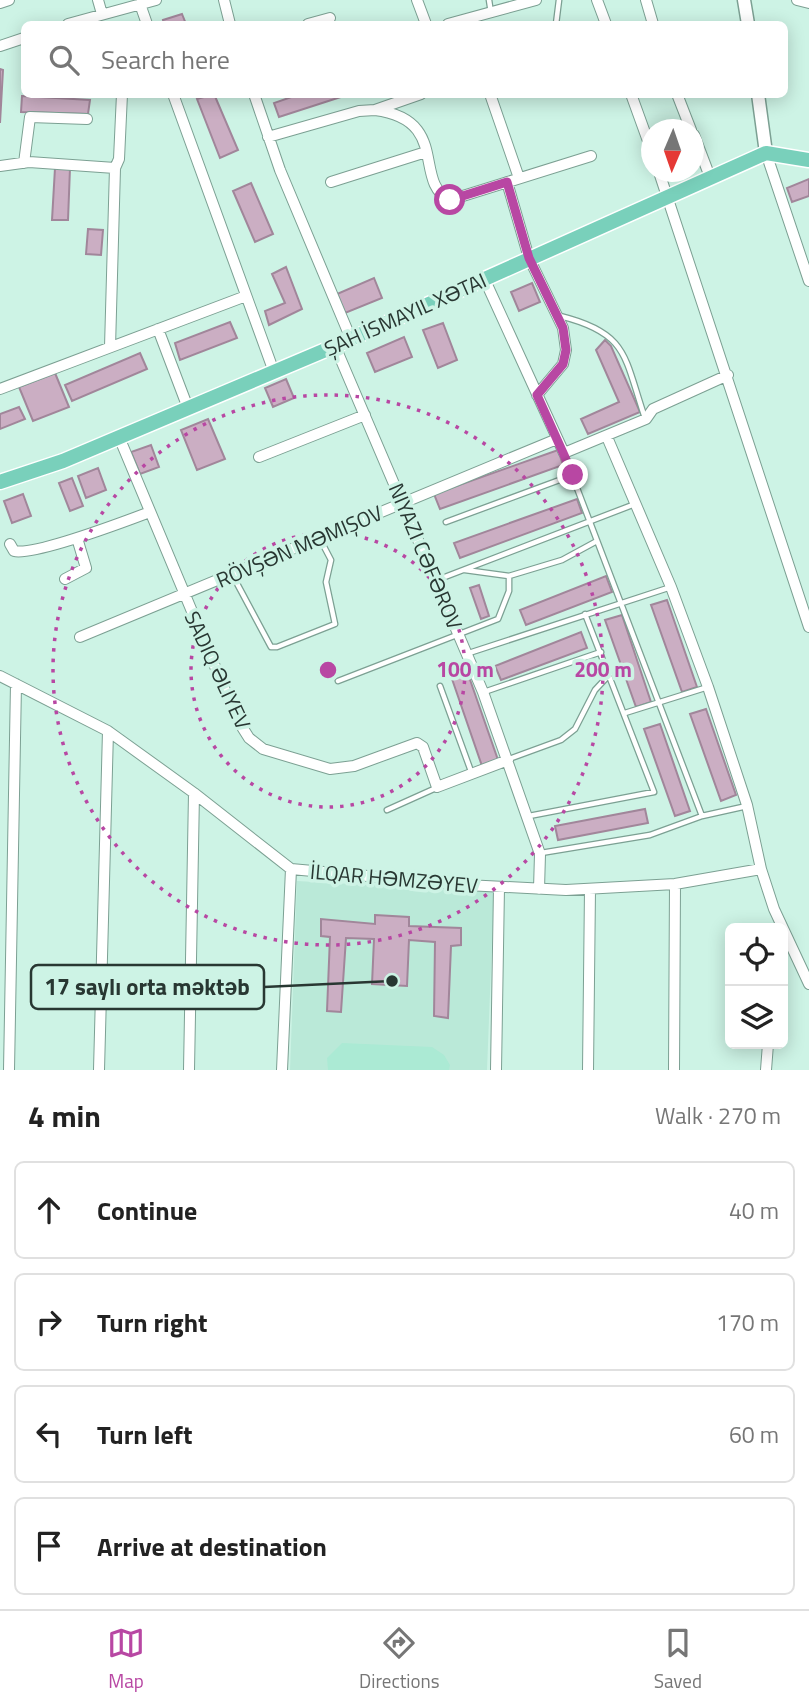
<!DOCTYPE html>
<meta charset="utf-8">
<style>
body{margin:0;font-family:"Titillium Web",sans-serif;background:#f6f6f6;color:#222}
.controls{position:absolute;right:21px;bottom:21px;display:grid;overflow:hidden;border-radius:10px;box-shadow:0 4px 18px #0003}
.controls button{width:63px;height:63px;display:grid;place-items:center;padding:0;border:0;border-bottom:2px solid #e0e0e0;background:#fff;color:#222;font:35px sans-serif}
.compass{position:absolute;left:641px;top:119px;width:63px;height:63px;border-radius:50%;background:#fff;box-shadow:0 4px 18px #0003;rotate:182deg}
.stop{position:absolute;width:21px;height:21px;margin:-16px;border:5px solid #b847a3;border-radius:50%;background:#fff}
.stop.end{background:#b847a3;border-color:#fff;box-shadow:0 2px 7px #0008}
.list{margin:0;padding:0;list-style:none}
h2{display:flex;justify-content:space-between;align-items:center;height:91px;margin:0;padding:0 28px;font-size:30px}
h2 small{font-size:23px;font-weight:400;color:#767676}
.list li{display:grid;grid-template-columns:46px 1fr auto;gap:21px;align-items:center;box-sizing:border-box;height:98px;margin:0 14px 14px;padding:0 14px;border:2px solid #e0e0e0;border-radius:10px}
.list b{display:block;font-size:26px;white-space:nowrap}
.list em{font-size:23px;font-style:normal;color:#767676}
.icon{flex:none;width:38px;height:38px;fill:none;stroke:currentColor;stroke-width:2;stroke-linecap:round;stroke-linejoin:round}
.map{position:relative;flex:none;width:809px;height:1070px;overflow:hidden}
.search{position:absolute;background:#fff;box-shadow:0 4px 18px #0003;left:21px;right:21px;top:21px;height:77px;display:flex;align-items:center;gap:18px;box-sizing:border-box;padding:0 24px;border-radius:10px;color:#767676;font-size:26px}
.sheet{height:539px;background:#fff}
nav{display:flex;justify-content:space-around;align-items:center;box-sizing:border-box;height:98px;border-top:2px solid #e0e0e0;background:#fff;font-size:19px;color:#767676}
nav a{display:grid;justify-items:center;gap:4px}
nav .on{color:#b847a3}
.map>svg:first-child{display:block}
.built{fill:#bae9d8}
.green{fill:#abead4}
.building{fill:#cbaec3;stroke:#a1869a;stroke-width:2}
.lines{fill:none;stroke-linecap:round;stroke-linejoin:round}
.service-casing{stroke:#7ca093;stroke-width:7}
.minor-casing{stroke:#7ca093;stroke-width:12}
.tertiary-casing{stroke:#7ca093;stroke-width:15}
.primary-casing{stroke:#fff;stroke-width:17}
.service{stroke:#fff;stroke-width:4.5}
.minor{stroke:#fff;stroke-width:10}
.tertiary{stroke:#fff;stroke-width:12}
.primary{stroke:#79d0bb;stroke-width:14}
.route{stroke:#b847a3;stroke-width:9}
.ring{fill:none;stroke:#b847a3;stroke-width:3.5;stroke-dasharray:3.5 7}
.labels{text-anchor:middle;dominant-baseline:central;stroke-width:7;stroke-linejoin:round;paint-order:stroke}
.street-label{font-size:21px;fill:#283732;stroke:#cdf3e5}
.centre{fill:#b847a3;stroke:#cdf3e5;stroke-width:3.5}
.ring-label{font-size:21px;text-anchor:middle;font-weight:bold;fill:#b847a3;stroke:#cdf3e5;stroke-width:7;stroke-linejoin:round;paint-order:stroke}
.leader{fill:none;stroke:#283732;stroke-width:2.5}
.callout-dot{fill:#283732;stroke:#cdf3e5;stroke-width:2.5}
.callout{fill:#cdf3e5;stroke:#283732;stroke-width:2.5}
.callout-label{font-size:23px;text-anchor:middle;font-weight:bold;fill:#283732}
</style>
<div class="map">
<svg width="809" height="1070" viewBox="0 0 809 1070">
<rect width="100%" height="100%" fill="#cdf3e5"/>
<path class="built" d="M297,881L494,892L487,1070H290Z"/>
<path class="green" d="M342,1043L432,1047L444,1055L450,1065L449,1070H328L327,1058Z"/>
<path class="building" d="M182,14L186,24H164L163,20Z
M0,69L3,70L0,123Z
M214,94L238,150L220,158L197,99Z
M300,94H350L279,117L274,103Z
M22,96L90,100L88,114L21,112Z
M55,168H70L68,220H52Z
M809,179V196L792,202L787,188Z
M251,183L273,234L255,242L233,191Z
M88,229L103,230L101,255L86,254Z
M286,267L302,309L269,325L265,311L285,303L272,274Z
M374,278L382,298L345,313L337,294Z
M532,283L540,302L519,311L511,292Z
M230,322L237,338L180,360L175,343Z
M443,323L457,360L438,368L423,330Z
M404,337L412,357L375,372L367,353Z
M605,340L611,346L640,412L588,434L581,419L619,402L596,350Z
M140,353L147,369L72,401L65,385Z
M55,373L69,407L33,421L19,387Z
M286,379L294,398L273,407L265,388Z
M19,407L25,419L0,429V414Z
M208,419L225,459L197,470L181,430Z
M151,445L159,467L140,474L131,452Z
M558,450L563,465L440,509L434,494Z
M98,468L106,490L86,498L78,476Z
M72,478L83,506L70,511L59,483Z
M23,494L31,516L12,523L4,501Z
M577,499L582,513L460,558L454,543Z
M606,576L612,592L526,625L520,610Z
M479,585L489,616L481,619L470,588Z
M667,600L697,687L682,692L651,605Z
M622,615L651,702L636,707L605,620Z
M581,632L587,648L501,680L495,666Z
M468,674L498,760L482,766L452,679Z
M706,709L736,795L721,801L690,714Z
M660,724L690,811L675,816L644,729Z
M645,809L648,823L558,840L555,826Z
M375,915L409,917V926L461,928V945L451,946L448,1018L434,1016L435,942L409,940L407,986L372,984L374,939L346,938L341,1012L327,1011L330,937L321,936V919L375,924Z"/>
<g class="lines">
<g class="service-casing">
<path id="service" d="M489,0L491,13
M556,24L559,0
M560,316C629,333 624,357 645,418
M564,454L702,816
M446,522L573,475
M465,570L509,576L562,560L597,541
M233,576L271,647H277L335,624L326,582L331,560L320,539
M437,580L635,504
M469,653L671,587
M338,681L498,619L509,591V576
M440,686L472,774
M484,692L601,652
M625,713L708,687
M509,759L561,740L575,729L595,690L610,674
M387,810L436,788
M529,816L654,792L585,614
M541,853L650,835L702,816L747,806"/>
</g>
<g class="minor-casing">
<path id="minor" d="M98,0L102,14
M224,0L230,24
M417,0L426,24
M597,0L606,24
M646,0L653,24
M797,0L809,3
M0,3L9,0
M140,4L147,24
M68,24L156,0
M308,24L330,18
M448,24L536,0
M0,46L24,38
M173,94L274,372
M254,94L280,170L351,339
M490,94L519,178
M631,94L652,152
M677,94L691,130
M375,110C451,120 412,182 450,200L591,156
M694,135L710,177
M268,137L359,111L375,110L421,94
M766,153L809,281
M24,163L30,117L87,119
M0,166L29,162L115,168L110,347
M115,168L119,159L122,94
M659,172L809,627
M331,182L426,152
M507,182L529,258L563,328L566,350L563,364L537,395
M484,278L564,453L646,419L653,409L728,375
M158,329L188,408
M335,346L483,692L540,854L539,889
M0,389L246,296
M119,437L237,719L249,738L263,749L330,769L354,766L417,743L423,747L437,787L508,760
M607,437L671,587L708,687L747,805L761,869L774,909L809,984
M259,457L365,415
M10,544L14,551C35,556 126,521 150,512
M65,579L86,568L77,538
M80,637L557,439
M0,676L108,731L194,793L291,869L466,885L566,890L675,884L761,869
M9,1070L16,684
M99,1070L108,731
M189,1070L194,793
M282,1070L291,869
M496,1070L499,887
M588,1070L590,889
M674,1070L675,884
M766,1070L768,1044"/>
</g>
<g class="tertiary-casing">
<path id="tertiary" d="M744,0L748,24
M758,94L766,153"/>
</g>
<g class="primary-casing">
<path id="primary" d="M0,482L63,461L335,346L766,153L809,160"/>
</g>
<use href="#service" class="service"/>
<use href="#minor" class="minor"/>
<use href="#tertiary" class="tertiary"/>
<use href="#primary" class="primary"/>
</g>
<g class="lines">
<path class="route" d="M450,200L507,182L529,258L563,328L566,350L563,364L537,395L573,475"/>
</g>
<g class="ring">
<circle cx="328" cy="670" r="137"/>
<circle cx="328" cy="670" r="275"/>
</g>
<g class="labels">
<g class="street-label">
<text transform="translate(405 314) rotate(-24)">ŞAH İSMAYIL XƏTAI</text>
<text transform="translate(299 546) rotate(-23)">RÖVŞƏN MƏMIŞOV</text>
<text transform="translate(426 556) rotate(67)">NIYAZI CƏFƏROV</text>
<text transform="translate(218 670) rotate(65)">SADIQ ƏLIYEV</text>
<text transform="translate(394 878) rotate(5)">İLQAR HƏMZƏYEV</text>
</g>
</g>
<circle cx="328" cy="670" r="10" class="centre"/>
<g class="ring-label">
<text x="465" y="677">100 m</text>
<text x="603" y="677">200 m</text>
</g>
<path class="leader" d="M392 981L264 987"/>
<circle class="callout-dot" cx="392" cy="981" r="7"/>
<rect class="callout" x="31" y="965" width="233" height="44" rx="7"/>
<g class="callout-label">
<text x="147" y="995">17 saylı orta məktəb</text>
</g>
</svg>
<div class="controls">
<button><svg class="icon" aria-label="locate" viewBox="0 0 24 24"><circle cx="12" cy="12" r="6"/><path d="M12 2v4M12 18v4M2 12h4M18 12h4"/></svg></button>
<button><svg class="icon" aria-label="layers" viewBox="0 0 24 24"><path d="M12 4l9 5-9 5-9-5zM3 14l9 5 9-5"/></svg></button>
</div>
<svg class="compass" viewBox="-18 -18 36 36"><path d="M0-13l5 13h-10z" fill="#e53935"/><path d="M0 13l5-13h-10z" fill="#767676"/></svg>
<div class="stop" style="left:450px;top:200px"></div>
<div class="stop end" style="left:573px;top:475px"></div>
<div class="search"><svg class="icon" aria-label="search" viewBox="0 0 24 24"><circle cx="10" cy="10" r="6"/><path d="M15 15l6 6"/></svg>Search here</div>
</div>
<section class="sheet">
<h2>4 min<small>Walk · 270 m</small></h2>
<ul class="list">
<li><svg class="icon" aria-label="ahead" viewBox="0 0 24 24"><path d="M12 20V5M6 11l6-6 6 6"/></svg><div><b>Continue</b></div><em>40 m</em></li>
<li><svg class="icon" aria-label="right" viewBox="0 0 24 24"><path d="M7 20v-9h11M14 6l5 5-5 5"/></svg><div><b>Turn right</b></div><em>170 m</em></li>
<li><svg class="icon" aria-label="left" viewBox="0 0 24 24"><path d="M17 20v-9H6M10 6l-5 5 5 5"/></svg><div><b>Turn left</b></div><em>60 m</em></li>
<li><svg class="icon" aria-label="arrive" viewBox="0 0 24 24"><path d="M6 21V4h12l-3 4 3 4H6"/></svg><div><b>Arrive at destination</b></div></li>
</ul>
</section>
<nav>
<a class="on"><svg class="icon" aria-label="map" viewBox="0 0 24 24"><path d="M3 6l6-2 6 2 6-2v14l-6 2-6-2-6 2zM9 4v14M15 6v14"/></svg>Map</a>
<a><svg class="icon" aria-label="directions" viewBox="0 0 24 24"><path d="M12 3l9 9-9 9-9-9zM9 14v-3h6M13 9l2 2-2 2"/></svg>Directions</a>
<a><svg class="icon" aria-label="saved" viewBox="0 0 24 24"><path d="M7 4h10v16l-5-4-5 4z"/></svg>Saved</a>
</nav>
